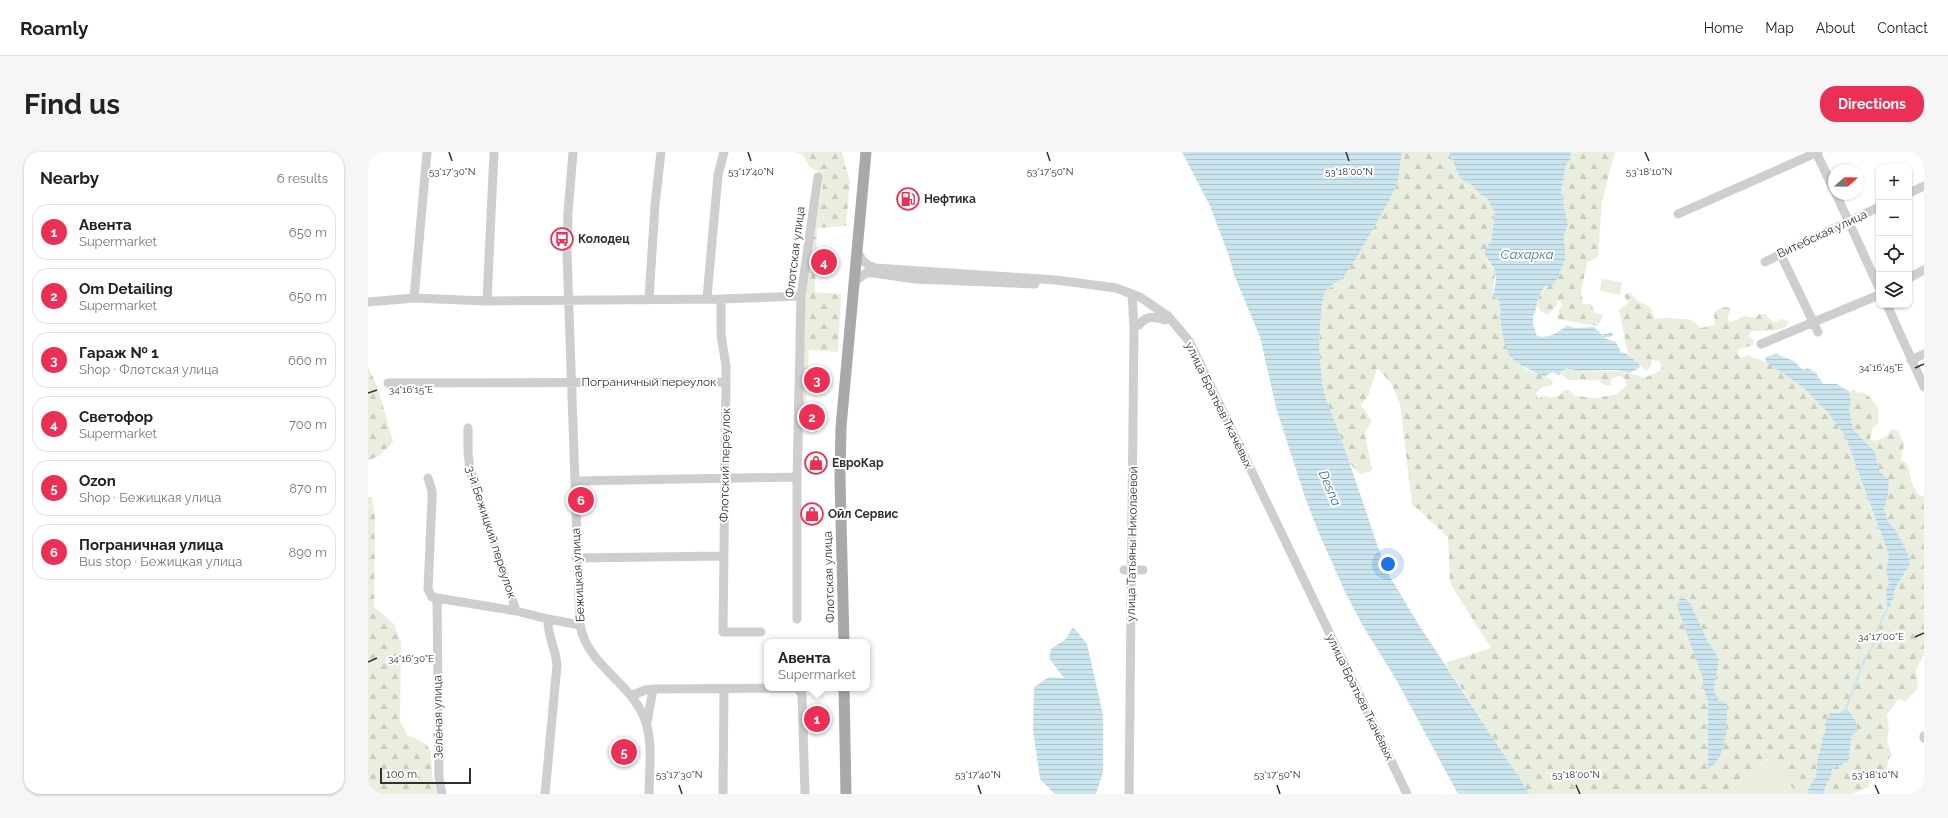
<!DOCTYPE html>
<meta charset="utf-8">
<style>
body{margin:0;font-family:Raleway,sans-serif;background:#f6f6f6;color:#222}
.controls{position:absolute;right:12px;top:12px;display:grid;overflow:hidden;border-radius:8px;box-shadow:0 1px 3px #0004}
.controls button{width:36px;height:36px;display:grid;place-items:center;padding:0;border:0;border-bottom:1px solid #e0e0e0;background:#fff;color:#222;font:20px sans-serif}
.compass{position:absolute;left:1460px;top:12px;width:36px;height:36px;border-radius:50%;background:#fff;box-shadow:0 1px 3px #0004;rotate:70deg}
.scale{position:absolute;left:12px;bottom:10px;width:91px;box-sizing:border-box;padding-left:4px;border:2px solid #313131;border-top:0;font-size:11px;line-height:14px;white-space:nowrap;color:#313131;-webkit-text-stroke:3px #fff;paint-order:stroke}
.you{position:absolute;left:1020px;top:412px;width:14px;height:14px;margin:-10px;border:3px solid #fff;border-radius:50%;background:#1a73e8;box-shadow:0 0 0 6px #1a73e833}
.badge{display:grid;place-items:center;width:26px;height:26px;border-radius:50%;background:#ec2f54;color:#fff;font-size:13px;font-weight:700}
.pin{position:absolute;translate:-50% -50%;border:2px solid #fff;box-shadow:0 1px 4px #0006}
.popup{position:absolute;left:396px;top:487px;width:106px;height:52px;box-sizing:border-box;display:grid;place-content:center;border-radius:8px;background:#fff;filter:drop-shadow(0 1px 3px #0005);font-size:13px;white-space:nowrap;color:#767676}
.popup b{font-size:15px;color:#222}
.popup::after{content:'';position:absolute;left:50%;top:100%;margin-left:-8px;border:8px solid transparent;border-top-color:#fff}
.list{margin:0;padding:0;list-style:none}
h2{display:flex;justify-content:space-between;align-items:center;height:52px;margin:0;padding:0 16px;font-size:17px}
h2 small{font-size:13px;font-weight:400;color:#767676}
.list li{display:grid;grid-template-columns:26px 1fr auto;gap:12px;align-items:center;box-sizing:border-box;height:56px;margin:0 8px 8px;padding:0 8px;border:1px solid #e0e0e0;border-radius:16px}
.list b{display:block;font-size:15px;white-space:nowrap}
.list p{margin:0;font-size:13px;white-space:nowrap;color:#767676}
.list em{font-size:13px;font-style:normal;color:#767676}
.icon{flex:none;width:22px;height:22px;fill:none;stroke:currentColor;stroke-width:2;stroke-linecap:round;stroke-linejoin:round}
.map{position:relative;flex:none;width:1556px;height:642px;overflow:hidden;border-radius:16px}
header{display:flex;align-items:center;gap:24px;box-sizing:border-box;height:56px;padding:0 20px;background:#fff;border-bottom:1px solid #e0e0e0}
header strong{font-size:19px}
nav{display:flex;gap:22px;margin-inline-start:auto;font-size:14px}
.intro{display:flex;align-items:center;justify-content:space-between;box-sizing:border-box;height:96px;padding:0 24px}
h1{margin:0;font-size:28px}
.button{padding:10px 18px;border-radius:16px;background:#ec2f54;color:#fff;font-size:14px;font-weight:700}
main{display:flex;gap:24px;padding:0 24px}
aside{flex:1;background:#fff;border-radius:16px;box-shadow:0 1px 3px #0004}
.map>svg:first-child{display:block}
.forest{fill:url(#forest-firs);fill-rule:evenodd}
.pitch{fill:#e9eedf}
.water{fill:url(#water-rules)}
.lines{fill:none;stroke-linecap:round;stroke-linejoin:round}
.stream{stroke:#cbe5ee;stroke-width:2}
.minor{stroke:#cecece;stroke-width:9}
.major{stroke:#a9a9a9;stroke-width:11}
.ticks{fill:none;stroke:#313131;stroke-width:1.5}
.labels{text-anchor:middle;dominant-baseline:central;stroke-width:4;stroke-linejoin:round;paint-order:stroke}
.poi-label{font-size:12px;font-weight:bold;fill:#313131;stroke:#fff;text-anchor:start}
.street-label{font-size:12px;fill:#313131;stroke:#fff}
.water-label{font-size:13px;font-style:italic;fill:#397a91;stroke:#fff}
.ticks-label{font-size:10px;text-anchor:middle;fill:#313131;stroke:#fff;stroke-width:4;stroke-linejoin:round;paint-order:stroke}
</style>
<header>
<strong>Roamly</strong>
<nav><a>Home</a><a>Map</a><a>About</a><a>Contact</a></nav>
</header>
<div class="intro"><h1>Find us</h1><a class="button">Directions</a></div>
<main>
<aside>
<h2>Nearby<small>6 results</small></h2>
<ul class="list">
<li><span class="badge">1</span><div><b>Авента</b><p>Supermarket</p></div><em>650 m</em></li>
<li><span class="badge">2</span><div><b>Om Detailing</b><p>Supermarket</p></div><em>650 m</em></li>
<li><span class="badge">3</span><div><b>Гараж № 1</b><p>Shop · Флотская улица</p></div><em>660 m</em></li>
<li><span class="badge">4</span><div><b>Светофор</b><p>Supermarket</p></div><em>700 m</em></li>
<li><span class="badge">5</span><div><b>Ozon</b><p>Shop · Бежицкая улица</p></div><em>870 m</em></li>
<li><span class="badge">6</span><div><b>Пограничная улица</b><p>Bus stop · Бежицкая улица</p></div><em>890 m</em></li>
</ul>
</aside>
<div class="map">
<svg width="1556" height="642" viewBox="0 0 1556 642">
<defs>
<pattern id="forest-firs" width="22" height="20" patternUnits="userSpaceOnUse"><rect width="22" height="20" fill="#e9eedf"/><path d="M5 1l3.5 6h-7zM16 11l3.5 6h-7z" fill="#c8cdc0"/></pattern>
<pattern id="water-rules" width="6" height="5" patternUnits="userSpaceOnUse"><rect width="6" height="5" fill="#cbe5ee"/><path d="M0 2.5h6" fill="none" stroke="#afc5cd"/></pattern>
</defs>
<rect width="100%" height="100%" fill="#fff"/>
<path class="forest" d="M427,0H474L477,13L482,29L478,74L449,76L447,140L473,142L470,200L441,198L434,307L437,148L445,86L455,31L451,20L441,14L434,2Z
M1034,0H1081L1092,26L1104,33L1113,43L1119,46L1123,51L1127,61L1123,91L1119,94L1118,106L1127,120L1125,143L1131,149L1133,159L1132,161L1142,205L1159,218L1185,228L1184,232L1173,236L1168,241L1170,247L1176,243C1184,247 1191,246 1196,238H1201L1207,244L1229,246L1249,242L1259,233C1257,224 1251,222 1243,227V233H1236L1230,228H1201L1193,222L1195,218L1203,215L1206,219C1232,221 1250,215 1276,226L1292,219L1294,215L1291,209L1284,208L1283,214L1278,219L1260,202L1251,158L1260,151L1256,143L1263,141L1269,149L1282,155L1287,167C1297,165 1301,167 1310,167C1323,167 1323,167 1333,176L1347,173L1346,160L1354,155L1363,156L1359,168L1364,170L1377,164L1388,166L1391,162H1397L1406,171L1413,167L1421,169L1418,175L1405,179H1383L1381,185L1386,188L1385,193L1369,198L1370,204L1374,206L1379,203L1398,210L1435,235L1460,261L1477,284L1521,403L1518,419L1521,431L1518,437L1519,457L1522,455L1527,437L1538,420L1542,406L1529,380L1520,370L1516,357L1520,345L1521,328L1512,320L1507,300L1485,277L1481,256L1483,249L1482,240L1485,237L1490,241L1496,240C1509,253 1512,252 1510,272L1505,275L1502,287L1507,289L1519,284L1523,277L1530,279L1536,292L1533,308L1539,311C1543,323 1542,339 1556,345V503L1548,517L1550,536L1538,549L1530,547L1519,563L1521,578L1519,588L1523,602L1519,614L1520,620L1511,629L1505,627L1501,630V635L1484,642H1456L1464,617L1480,610L1484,583L1473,558L1469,561H1462L1456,574L1458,575L1449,609L1448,624L1440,637L1441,642H1421L1425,638L1401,606L1354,642H1162L1077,511L1123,496L1082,431L1080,385L1044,352L1032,252L1023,231L1009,216L1000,244L993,253L1004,269L997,281L1004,319L992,322L981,311L958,247L954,231L951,192L953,160L957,139L966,133L988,107L1021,49L1030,30ZM1338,486L1351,507L1346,538L1350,548L1359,550L1357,583L1340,617V550L1336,538L1334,524Z
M1203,0H1247L1234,49L1230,105L1219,110L1213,141L1215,152H1223L1227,161L1235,162L1233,169L1229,174L1191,167L1189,165L1194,150L1190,149L1189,153L1179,163L1174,160L1169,153L1172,141L1182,132L1197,108L1195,85L1200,73L1193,40L1198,13L1202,9Z
M0,215L10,236L25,290L11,304L0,308Z
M0,345L4,346L7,366L6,455L26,472L33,490L32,569L39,583L58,592L63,600L64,624L70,642H0Z"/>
<path class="pitch" d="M1234,127L1254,130L1252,143L1232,139Z
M1402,606L1426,638L1421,642H1354Z"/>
<path class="water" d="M814,0H1034L1030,30L1021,49L988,107L975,125L957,139L953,160L951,192L954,231L958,247L974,289L1018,418L1049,470L1162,642H1090L1029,529L995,474L978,442L950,379L938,348L909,259L892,185L867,125L861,104L842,54Z
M1081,0H1203L1202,9L1198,13L1193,40L1200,73L1195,85L1197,96V108L1187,132C1171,132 1170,149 1167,161L1165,163V172L1169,184C1180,187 1191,181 1199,173L1206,176L1226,175L1234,183L1244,180L1245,184L1236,186L1248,190L1253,200C1262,202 1263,207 1271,211L1272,215L1262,221L1248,218L1206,219L1203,215L1195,218L1191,223L1184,220L1176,225C1168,221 1146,211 1142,204C1136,193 1132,172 1132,160L1133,159L1131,149L1125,143C1127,136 1129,127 1127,121C1125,108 1108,104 1123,90L1127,61L1119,46L1113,43L1104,33L1092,26Z
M1408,202L1426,209L1435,218L1440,216L1448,221L1455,232H1469L1482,240L1483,249L1481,256L1485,277L1507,300L1512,320L1521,328L1520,345L1516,357L1520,370L1529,380L1542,406L1541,414L1527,437L1522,455L1519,457L1518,437L1521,431L1518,419L1521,403L1477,284L1460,261L1435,235L1398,210L1397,205Z
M1313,443L1322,451L1338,486L1351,507L1346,538L1350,548L1359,550C1359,571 1360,606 1340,617V550L1336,538L1334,524L1309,454Z
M705,475L719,492L735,563V620L728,642H687L672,627L665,578L666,535L681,525L696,526L681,506L683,497L698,487Z
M1478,557C1484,561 1490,572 1489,579L1484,583L1480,610L1464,617C1463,627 1457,632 1456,642H1441L1440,637L1448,624L1449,609L1458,575L1456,574L1462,561H1469Z"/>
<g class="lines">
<path class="stream" d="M1478,557L1497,506L1511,485L1508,480L1519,457"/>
<path class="minor" d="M205,0L200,61L199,101L212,473C219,512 259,528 275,563C286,586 281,618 281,642
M1448,0L1466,38
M1541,41L1556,34
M1468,42L1511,136
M1310,62L1450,0
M489,98C493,108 496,112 507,116L688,128L748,136L772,145L800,164L821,189L832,212L1039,642
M1413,103L1450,180
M1397,110C1434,91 1473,73 1511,55
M1541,126L1556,118
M486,130L498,121H506L547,127L667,132
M46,146L59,0
M339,146L350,23L356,0
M281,147L287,53L293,0
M353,147V183L358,214V230L355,480H393
M119,149L126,0
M0,150L46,146L119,149L353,147L433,144
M1519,153L1556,235
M771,173C777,164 787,164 797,168
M1393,192L1511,143
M1543,208L1556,202
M20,231L358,230
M100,276V301L102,318L148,459
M60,326L64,339V348L60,437L64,445L69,446L71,626L74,642
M207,329L429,325
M208,406L356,404
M756,418H775
M69,446L148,459L180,467L212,473
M429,467V325L433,144L450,25
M285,537L429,536L434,542L437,642
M263,544L277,538L285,537L279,571
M1556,584V586
M177,642L189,513C188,497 179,483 180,467
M355,642L356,538
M761,642L766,176L764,142"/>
<path class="major" d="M476,490L472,326L473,275L498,0
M476,536L478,642"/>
</g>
<path class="ticks" d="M81,0L84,9M380,0L383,9M679,0L682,9M978,0L981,9M1277,0L1281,9M1547,216L1556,212M0,241L9,238M1547,485L1556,481M0,510L9,506M311,633L314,642M610,633L613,642M909,633L912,642M1208,633L1212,642M1507,633L1511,642"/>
<defs>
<g id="fuel-ring" transform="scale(1.15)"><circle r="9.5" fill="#fff" stroke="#ec2f54" stroke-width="1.5"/><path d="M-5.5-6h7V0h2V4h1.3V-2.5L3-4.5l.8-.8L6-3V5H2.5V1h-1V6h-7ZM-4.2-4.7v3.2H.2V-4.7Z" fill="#ec2f54"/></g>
<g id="bus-ring" transform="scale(1.15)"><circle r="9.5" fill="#fff" stroke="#ec2f54" stroke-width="1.5"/><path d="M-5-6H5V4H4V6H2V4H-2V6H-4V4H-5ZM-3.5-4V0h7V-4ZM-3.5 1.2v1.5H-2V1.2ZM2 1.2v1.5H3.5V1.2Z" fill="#ec2f54"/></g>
<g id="shop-ring" transform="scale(1.15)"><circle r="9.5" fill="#fff" stroke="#ec2f54" stroke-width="1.5"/><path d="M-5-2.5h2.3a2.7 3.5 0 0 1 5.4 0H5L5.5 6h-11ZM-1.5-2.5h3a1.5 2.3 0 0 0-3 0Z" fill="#ec2f54"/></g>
</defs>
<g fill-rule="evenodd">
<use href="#fuel-ring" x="540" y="47"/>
<use href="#bus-ring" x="194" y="87"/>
<use href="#shop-ring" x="448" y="311"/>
<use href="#shop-ring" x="444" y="362"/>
</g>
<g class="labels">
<g class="poi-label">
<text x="556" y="47">Нефтика</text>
<text x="210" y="87">Колодец</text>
<text x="464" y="311">ЕвроКар</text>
<text x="460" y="362">Ойл Сервис</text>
</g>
<g class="street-label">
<text transform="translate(1454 82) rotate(-25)">Витебская улица</text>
<text transform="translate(427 100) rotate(-83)">Флотская улица</text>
<text x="281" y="230">Пограничный переулок</text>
<text transform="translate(851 253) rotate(64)">улица Братьев Ткачёвых</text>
<text transform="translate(357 313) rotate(-89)">Флотский переулок</text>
<text transform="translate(123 380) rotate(72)">3-й Бежицкий переулок</text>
<text transform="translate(764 392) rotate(-89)">улица Татьяны Николаевой</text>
<text transform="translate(210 423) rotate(-93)">Бежицкая улица</text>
<text transform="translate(461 425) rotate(-92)">Флотская улица</text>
<text transform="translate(992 545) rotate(64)">улица Братьев Ткачёвых</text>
<text transform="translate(70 565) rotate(-91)">Зелёная улица</text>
</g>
<g class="water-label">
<text x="1159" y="102">Сахарка</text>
<text transform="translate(962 336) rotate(67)">Desna</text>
</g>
</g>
<g class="ticks-label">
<text x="84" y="23">53°17'30"N</text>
<text x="383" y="23">53°17'40"N</text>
<text x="1281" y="23">53°18'10"N</text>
<text x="682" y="23">53°17'50"N</text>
<text x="981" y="23">53°18'00"N</text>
<text x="1513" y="219">34°16'45"E</text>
<text x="43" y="241">34°16'15"E</text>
<text x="1513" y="488">34°17'00"E</text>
<text x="43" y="510">34°16'30"E</text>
<text x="311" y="626">53°17'30"N</text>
<text x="610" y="626">53°17'40"N</text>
<text x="909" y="626">53°17'50"N</text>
<text x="1208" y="626">53°18'00"N</text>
<text x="1507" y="626">53°18'10"N</text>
</g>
</svg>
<div class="controls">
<button>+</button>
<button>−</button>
<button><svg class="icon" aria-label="locate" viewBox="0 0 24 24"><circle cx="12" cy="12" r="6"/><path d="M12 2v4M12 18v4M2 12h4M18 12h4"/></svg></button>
<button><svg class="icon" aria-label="layers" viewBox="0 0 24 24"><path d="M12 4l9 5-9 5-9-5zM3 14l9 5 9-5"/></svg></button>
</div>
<svg class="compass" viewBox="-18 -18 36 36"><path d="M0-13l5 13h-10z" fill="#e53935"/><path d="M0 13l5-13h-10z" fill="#767676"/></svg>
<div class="scale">100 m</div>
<div class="you"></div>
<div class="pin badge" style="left:449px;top:567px">1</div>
<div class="popup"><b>Авента</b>Supermarket</div>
<div class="pin badge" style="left:444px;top:265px">2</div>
<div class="pin badge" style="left:449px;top:228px">3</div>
<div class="pin badge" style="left:456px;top:110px">4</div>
<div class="pin badge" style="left:256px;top:600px">5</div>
<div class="pin badge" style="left:213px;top:348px">6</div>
</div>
</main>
